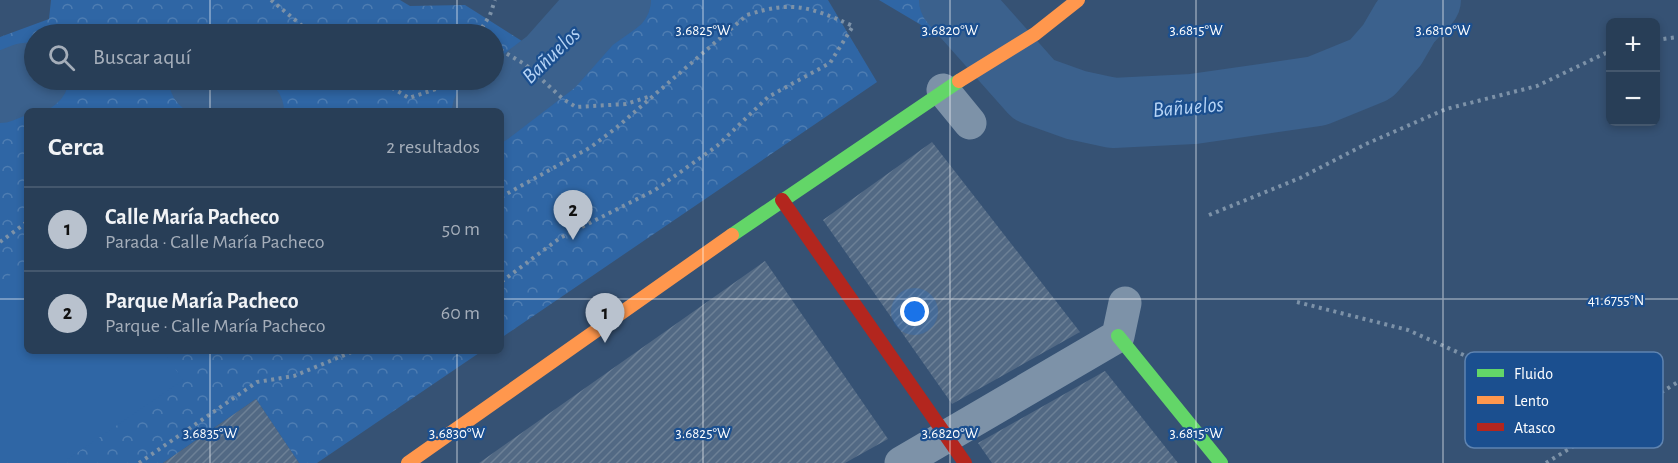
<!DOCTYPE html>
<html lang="es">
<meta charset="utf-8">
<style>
body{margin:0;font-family:"Alegreya Sans",sans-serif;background:#344961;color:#f1f3f6}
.controls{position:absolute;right:18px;top:18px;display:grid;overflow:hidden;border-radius:9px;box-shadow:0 3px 9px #0003}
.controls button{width:54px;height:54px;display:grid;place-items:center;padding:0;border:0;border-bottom:2px solid #44576d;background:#283e57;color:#f1f3f6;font:30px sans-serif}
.you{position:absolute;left:915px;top:312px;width:21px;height:21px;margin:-15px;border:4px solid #fff;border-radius:50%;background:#1a73e8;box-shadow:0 0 0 9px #1a73e833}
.badge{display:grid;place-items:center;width:39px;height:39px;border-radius:50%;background:#b9c2ce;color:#111;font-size:20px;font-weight:700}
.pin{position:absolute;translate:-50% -50px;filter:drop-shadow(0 2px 3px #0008)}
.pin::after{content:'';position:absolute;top:32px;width:21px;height:18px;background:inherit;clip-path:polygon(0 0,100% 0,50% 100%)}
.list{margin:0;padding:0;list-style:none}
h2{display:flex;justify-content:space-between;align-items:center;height:78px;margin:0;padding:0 24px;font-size:26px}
h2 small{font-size:20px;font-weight:400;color:#a5aeba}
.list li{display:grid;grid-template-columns:39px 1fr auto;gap:18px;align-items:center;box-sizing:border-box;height:84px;padding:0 24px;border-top:2px solid #44576d}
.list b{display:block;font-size:22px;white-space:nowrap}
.list p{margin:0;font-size:20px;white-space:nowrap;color:#a5aeba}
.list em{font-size:20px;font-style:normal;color:#a5aeba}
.icon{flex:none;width:33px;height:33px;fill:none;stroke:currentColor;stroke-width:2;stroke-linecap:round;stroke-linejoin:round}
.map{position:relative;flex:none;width:1678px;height:463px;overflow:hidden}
.search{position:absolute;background:#283e57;box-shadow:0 3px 9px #0003;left:24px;top:24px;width:480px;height:66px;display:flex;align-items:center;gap:15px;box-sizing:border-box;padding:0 21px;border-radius:33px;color:#a5aeba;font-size:22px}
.panel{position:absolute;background:#283e57;box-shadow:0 3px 9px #0003;left:24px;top:108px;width:480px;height:246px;border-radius:9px}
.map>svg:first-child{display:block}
.forest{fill:url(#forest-crowns);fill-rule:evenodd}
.garden{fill:#2f66a5}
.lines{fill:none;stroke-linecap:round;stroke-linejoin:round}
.river{stroke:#3b618d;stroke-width:70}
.building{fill:url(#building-hatch)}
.path{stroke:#7d92a8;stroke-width:4;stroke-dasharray:3 4.5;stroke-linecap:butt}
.street{stroke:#7d92a8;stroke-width:33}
.fast{stroke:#63d668;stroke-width:14}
.slow{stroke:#ff974d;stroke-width:14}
.jam{stroke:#b3261e;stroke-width:14}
.ticks{fill:none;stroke:#fff;stroke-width:1.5;stroke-opacity:0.45}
.labels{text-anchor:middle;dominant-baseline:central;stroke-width:4.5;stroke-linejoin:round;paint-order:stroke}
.water-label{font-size:22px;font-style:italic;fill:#b5d3f5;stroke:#1b4f8f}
.key{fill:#1b4f8f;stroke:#5f84b1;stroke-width:1.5}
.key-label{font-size:16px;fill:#fff}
.ticks-label{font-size:15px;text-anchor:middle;fill:#fff;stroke:#1b4f8f;stroke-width:4.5;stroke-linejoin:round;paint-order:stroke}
</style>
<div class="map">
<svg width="1678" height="463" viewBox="0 0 1678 463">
<defs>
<pattern id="forest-crowns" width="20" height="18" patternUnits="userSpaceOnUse" patternTransform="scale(1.5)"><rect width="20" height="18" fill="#2f66a5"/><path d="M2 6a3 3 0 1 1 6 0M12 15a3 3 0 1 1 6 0" fill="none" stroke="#4e7db2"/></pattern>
<pattern id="building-hatch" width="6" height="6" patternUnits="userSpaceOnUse" patternTransform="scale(1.5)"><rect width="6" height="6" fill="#526984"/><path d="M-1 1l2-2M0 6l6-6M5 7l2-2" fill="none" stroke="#6c8096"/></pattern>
</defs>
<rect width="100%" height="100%" fill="#365274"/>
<path class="forest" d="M51,0H400L410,6L465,5L525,43L572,0H828L877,82L501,338V111H27V351H482L317,463H299L256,399L163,463H0V37L49,19ZM34,34H494V80H34Z
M879,0H990L938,35Z"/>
<path class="garden" d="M27,264V351H163L183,380L62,463H0V282Z"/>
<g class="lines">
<path class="river" d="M954,0L1034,90L1076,105L1113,113L1193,109L1317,91L1371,69L1392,45L1406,21L1426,0
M204,80L235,95L249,111
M0,88L25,78L34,77
M487,111L551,62L589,19L616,0"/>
</g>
<path class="building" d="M932,142L1080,332L952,404L823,220Z
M765,261L888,439L845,463H479Z
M1105,371L1178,463H992L978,443Z
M256,399L299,463H163Z"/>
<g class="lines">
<path class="path" d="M271,0L312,34
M478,34L490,15L495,0
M1656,40L1678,37
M494,46L526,65L563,99L576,107L626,104L651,96
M379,80L409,98L436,89L450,80
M501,197L591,147L616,128L747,15C793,0 810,7 853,26L830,63L768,97L717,146L655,190L560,238L501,282
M1209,215L1300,178L1366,144L1446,109L1537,86L1610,51
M0,242L27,222
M1297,302L1408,330L1613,422
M139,463L257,382L294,376L354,351
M1546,463L1678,382"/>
<path class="street" d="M943,90L970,123
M901,463L1118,336L1125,303"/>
<path class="fast" d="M732,235L959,81
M1118,336L1221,463"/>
<path class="slow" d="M959,81L1035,34L1078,0
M408,463L732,235"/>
<path class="jam" d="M782,200L965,463"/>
</g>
<path class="ticks" d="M210,0V34M457,0V34M703,0V463M950,0V463M1196,0V463M1443,0V463M210,80V111M457,80V111M0,299H27M501,299H1678M210,351V463M457,351V463"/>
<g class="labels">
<g class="water-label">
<text transform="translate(551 55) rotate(-44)">Bañuelos</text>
<text transform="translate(1188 107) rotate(-5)">Bañuelos</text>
</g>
</g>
<rect x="1465" y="352" width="198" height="96" rx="9" class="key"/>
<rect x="1477" y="369" width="27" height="8" fill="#63d668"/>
<rect x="1477" y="396" width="27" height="8" fill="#ff974d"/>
<rect x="1477" y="423" width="27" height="8" fill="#b3261e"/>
<g class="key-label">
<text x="1514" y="379">Fluido</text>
<text x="1514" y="406">Lento</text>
<text x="1514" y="433">Atasco</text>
</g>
<g class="ticks-label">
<text x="703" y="35">3.6825°W</text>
<text x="950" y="35">3.6820°W</text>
<text x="1196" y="35">3.6815°W</text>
<text x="1443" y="35">3.6810°W</text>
<text x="1616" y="305">41.6755°N</text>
<text x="210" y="438">3.6835°W</text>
<text x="457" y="438">3.6830°W</text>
<text x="703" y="438">3.6825°W</text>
<text x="950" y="438">3.6820°W</text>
<text x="1196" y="438">3.6815°W</text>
</g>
</svg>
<div class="controls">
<button>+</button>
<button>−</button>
</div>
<div class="you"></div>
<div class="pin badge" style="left:605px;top:343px">1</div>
<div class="pin badge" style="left:573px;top:240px">2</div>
<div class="search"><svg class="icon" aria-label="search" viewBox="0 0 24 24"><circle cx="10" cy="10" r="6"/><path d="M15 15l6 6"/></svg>Buscar aquí</div>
<section class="panel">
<h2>Cerca<small>2 resultados</small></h2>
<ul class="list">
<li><span class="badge">1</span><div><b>Calle María Pacheco</b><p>Parada · Calle María Pacheco</p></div><em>50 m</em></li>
<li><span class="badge">2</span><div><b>Parque María Pacheco</b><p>Parque · Calle María Pacheco</p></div><em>60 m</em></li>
</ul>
</section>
</div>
